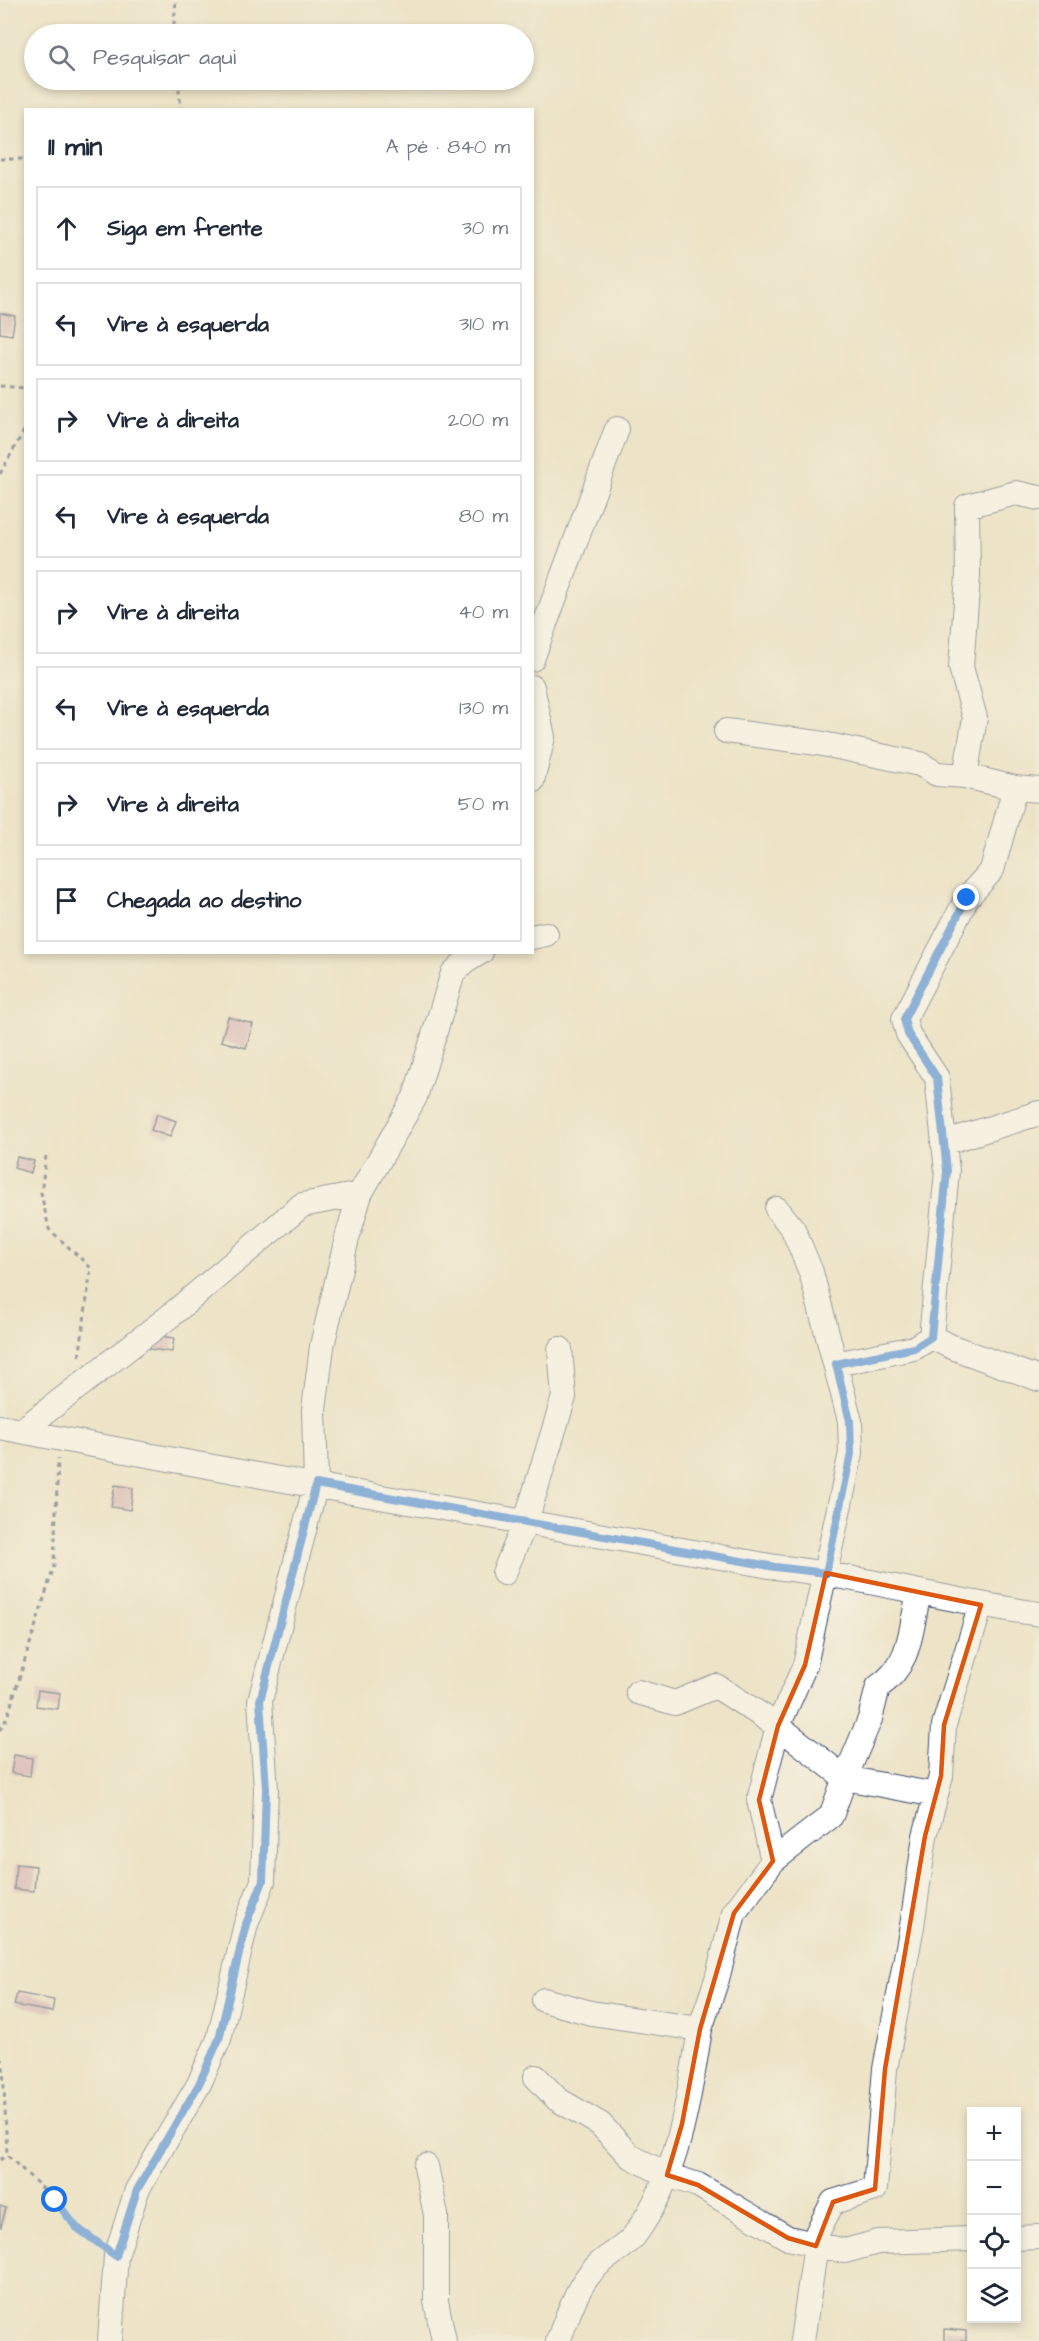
<!DOCTYPE html>
<html lang="pt">
<meta charset="utf-8">
<style>
body{margin:0;font-family:"Architects Daughter",sans-serif;background:#f2f2f3;color:#1f2937}
.controls{position:absolute;right:18px;bottom:18px;display:grid;overflow:hidden;border-radius:0px;box-shadow:0 3px 9px #0003}
.controls button{width:54px;height:54px;display:grid;place-items:center;padding:0;border:0;border-bottom:2px solid #e0e1e3;background:#fff;color:#1f2937;font:30px sans-serif}
.stop{position:absolute;width:18px;height:18px;margin:-14px;border:4px solid #1a73e8;border-radius:50%;background:#fff}
.stop.end{background:#1a73e8;border-color:#fff;box-shadow:0 2px 6px #0008}
.list{margin:0;padding:0;list-style:none}
h2{display:flex;justify-content:space-between;align-items:center;height:78px;margin:0;padding:0 24px;font-size:26px}
h2 small{font-size:20px;font-weight:400;color:#747a83}
.list li{display:grid;grid-template-columns:39px 1fr auto;gap:18px;align-items:center;box-sizing:border-box;height:84px;margin:0 12px 12px;padding:0 12px;border:2px solid #e0e1e3;border-radius:0px}
.list b{display:block;font-size:22px;white-space:nowrap}
.list em{font-size:20px;font-style:normal;color:#747a83}
.icon{flex:none;width:33px;height:33px;fill:none;stroke:currentColor;stroke-width:2;stroke-linecap:round;stroke-linejoin:round}
.map{position:relative;flex:none;width:1039px;height:2341px;overflow:hidden}
.search{position:absolute;background:#fff;box-shadow:0 3px 9px #0003;left:24px;top:24px;width:510px;height:66px;display:flex;align-items:center;gap:15px;box-sizing:border-box;padding:0 21px;border-radius:33px;color:#747a83;font-size:22px}
.panel{position:absolute;background:#fff;box-shadow:0 3px 9px #0003;left:24px;top:108px;width:510px;height:846px;border-radius:0px}
.map>svg:first-child{display:block}
.building{fill:#ca9cb1}
.lines{fill:none;stroke-linecap:round;stroke-linejoin:round}
.minor-casing{stroke:#3a4a6e;stroke-width:26}
.path{stroke:#3a4a6e;stroke-width:3;stroke-dasharray:4.5 4.5;stroke-linecap:butt}
.minor{stroke:#fff;stroke-width:24}
.route{stroke:#1a73e8;stroke-width:8}
.marked{fill:none;stroke:#de5710;stroke-width:4.5;stroke-linejoin:round}
</style>
<div class="map">
<svg width="1039" height="2341" viewBox="0 0 1039 2341">
<rect width="100%" height="100%" fill="#f7f3e8"/>
<filter id="ink" filterUnits="userSpaceOnUse"><feTurbulence type="fractalNoise" baseFrequency=".0167" numOctaves="2"/><feDisplacementMap in="SourceGraphic" scale="12" xChannelSelector="R" yChannelSelector="G"/><feConvolveMatrix kernelMatrix="1 2 1 2 8 2 1 2 1" color-interpolation-filters="sRGB"/></filter>
<filter id="wash" filterUnits="userSpaceOnUse"><feTurbulence type="fractalNoise" baseFrequency=".008" numOctaves="4" result="noise"/><feDisplacementMap in="SourceGraphic" scale="24" xChannelSelector="R" yChannelSelector="G"/><feGaussianBlur stdDeviation="1.35" result="paint"/><feColorMatrix in="noise" values="0 0 0 0 0 0 0 0 0 0 0 0 0 0 0 0 0 1.4 0 .05"/><feComposite in="paint" operator="in"/></filter>
<g filter="url(#wash)">
<rect width="100%" height="100%" fill="#ede4c7"/>
<g id="blocks">
<path class="building" d="M0,313L15,316L12,335L0,333Z
M228,1017L253,1024L246,1048L221,1041Z
M157,1114L176,1121L170,1137L151,1130Z
M17,1157L34,1161L31,1173L14,1168Z
M152,1335L174,1338L172,1352L150,1349Z
M115,1485L133,1488L130,1510L111,1507Z
M38,1690L60,1693L58,1709L36,1706Z
M14,1755L32,1758L30,1776L11,1773Z
M16,1864L36,1866L34,1891L14,1889Z
M17,1993L54,2000L52,2012L14,2005Z
M0,2206L6,2208L1,2227L0,2226Z
M944,2329L966,2331V2341H944Z"/>
</g>
</g>
<g filter="url(#ink)">
<use href="#blocks" fill-opacity="0" stroke="#3a4a6e" stroke-width="1.5"/>
<g class="lines">
<g class="minor-casing">
<path id="minor" d="M532,659L617,429
M532,687L543,737L532,781
M726,731L818,743L920,764L937,774L965,776L1015,788L1039,790
M965,776L975,718L961,667L968,576L967,506L1016,493L1039,498
M532,937L546,934
M943,1143L1039,1113
M777,1209L793,1229L811,1272L850,1421L851,1453L805,1665L778,1726L845,1778L870,1719L878,1687C912,1664 910,1630 919,1593
M931,1337L952,1347L1039,1379
M836,1364L914,1348L931,1337L947,1171L937,1078L908,1034L904,1019L967,898L992,870L1015,788
M0,1427C257,1478 517,1519 775,1567C864,1577 950,1601 1039,1614
M21,1431L170,1316L302,1205L360,1194
M504,1573L526,1521L564,1397L560,1349
M638,1692L675,1703L716,1686L778,1726L759,1800L773,1861L734,1913L717,1979L700,2029
M773,1861L831,1816L845,1778L936,1795
M544,2000L591,2013L700,2029C689,2100 678,2177 634,2236C624,2249 606,2256 595,2268C576,2287 568,2316 558,2341
M536,2077L557,2099L600,2124L630,2156L667,2175L698,2185L788,2238L845,2251L878,2242L972,2239
M426,2166L436,2215V2301L444,2341
M1016,2238L1039,2237
M110,2341L116,2256L137,2190L199,2084L219,2039L246,1924L263,1881L266,1789L260,1701L316,1484L314,1410L322,1346L347,1238L360,1194L415,1097L453,973L466,961L481,952
M802,2341L818,2231L833,2202L875,2189L885,2069L912,1926L925,1836L941,1776L944,1725L981,1605"/>
</g>
<path class="path" d="M173,34L176,0
M178,80L181,110
M0,159H26
M0,386L26,388
M0,474L26,427
M46,1156L41,1193L49,1229L91,1268L79,1359
M0,1730L7,1718L54,1566L58,1459
M0,2058L3,2064L7,2155L55,2200L76,2227L99,2243
M0,2160L7,2155"/>
<use href="#minor" class="minor"/>
</g>
</g>
<g class="lines" filter="url(#ink)">
<path class="route" d="M55,2200L76,2227L116,2256L137,2190L199,2084L219,2039L246,1924L263,1881L266,1789L260,1701L316,1484L775,1567L826,1573L851,1454L850,1421L836,1364L914,1348L931,1337L947,1171L937,1078L908,1034L904,1019L967,898"/>
</g>
<path d="M0 0H1039V2341H0ZM826,1573L981,1605L944,1725L941,1776L925,1836L885,2069L875,2189L833,2202L816,2246L788,2238L698,2185L667,2175L682,2124L700,2029L734,1913L773,1861L759,1800L778,1726L805,1665Z" fill="#ede4c7" fill-opacity=".55" fill-rule="evenodd"/>
<path class="marked" d="M826,1573L981,1605L944,1725L941,1776L925,1836L885,2069L875,2189L833,2202L816,2246L788,2238L698,2185L667,2175L682,2124L700,2029L734,1913L773,1861L759,1800L778,1726L805,1665Z"/>
</svg>
<div class="controls">
<button>+</button>
<button>−</button>
<button><svg class="icon" aria-label="locate" viewBox="0 0 24 24"><circle cx="12" cy="12" r="6"/><path d="M12 2v4M12 18v4M2 12h4M18 12h4"/></svg></button>
<button><svg class="icon" aria-label="layers" viewBox="0 0 24 24"><path d="M12 4l9 5-9 5-9-5zM3 14l9 5 9-5"/></svg></button>
</div>
<div class="stop" style="left:55px;top:2200px"></div>
<div class="stop end" style="left:967px;top:898px"></div>
<div class="search"><svg class="icon" aria-label="search" viewBox="0 0 24 24"><circle cx="10" cy="10" r="6"/><path d="M15 15l6 6"/></svg>Pesquisar aqui</div>
<section class="panel">
<h2>11 min<small>A pé · 840 m</small></h2>
<ul class="list">
<li><svg class="icon" aria-label="ahead" viewBox="0 0 24 24"><path d="M12 20V5M6 11l6-6 6 6"/></svg><div><b>Siga em frente</b></div><em>30 m</em></li>
<li><svg class="icon" aria-label="left" viewBox="0 0 24 24"><path d="M17 20v-9H6M10 6l-5 5 5 5"/></svg><div><b>Vire à esquerda</b></div><em>310 m</em></li>
<li><svg class="icon" aria-label="right" viewBox="0 0 24 24"><path d="M7 20v-9h11M14 6l5 5-5 5"/></svg><div><b>Vire à direita</b></div><em>200 m</em></li>
<li><svg class="icon" aria-label="left" viewBox="0 0 24 24"><path d="M17 20v-9H6M10 6l-5 5 5 5"/></svg><div><b>Vire à esquerda</b></div><em>80 m</em></li>
<li><svg class="icon" aria-label="right" viewBox="0 0 24 24"><path d="M7 20v-9h11M14 6l5 5-5 5"/></svg><div><b>Vire à direita</b></div><em>40 m</em></li>
<li><svg class="icon" aria-label="left" viewBox="0 0 24 24"><path d="M17 20v-9H6M10 6l-5 5 5 5"/></svg><div><b>Vire à esquerda</b></div><em>130 m</em></li>
<li><svg class="icon" aria-label="right" viewBox="0 0 24 24"><path d="M7 20v-9h11M14 6l5 5-5 5"/></svg><div><b>Vire à direita</b></div><em>50 m</em></li>
<li><svg class="icon" aria-label="arrive" viewBox="0 0 24 24"><path d="M6 21V4h12l-3 4 3 4H6"/></svg><div><b>Chegada ao destino</b></div></li>
</ul>
</section>
</div>
